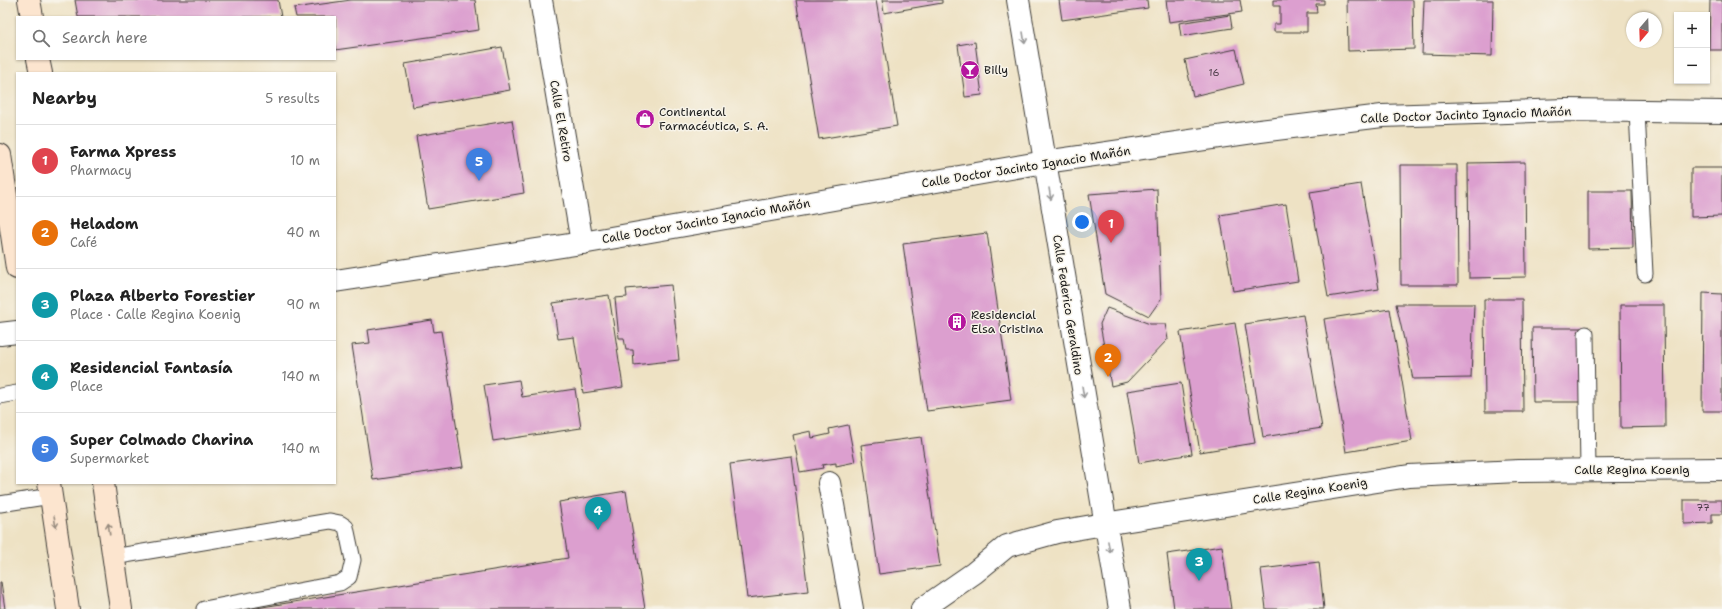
<!DOCTYPE html>
<meta charset="utf-8">
<style>
body{margin:0;font-family:"Shantell Sans",sans-serif;background:#f6f6f6;color:#222}
.controls{position:absolute;right:12px;top:12px;display:grid;overflow:hidden;border-radius:0px;box-shadow:0 1px 3px #0004}
.controls button{width:36px;height:36px;display:grid;place-items:center;padding:0;border:0;border-bottom:1px solid #e0e0e0;background:#fff;color:#222;font:20px sans-serif}
.compass{position:absolute;left:1626px;top:12px;width:36px;height:36px;border-radius:50%;background:#fff;box-shadow:0 1px 3px #0004;rotate:199deg}
.you{position:absolute;left:1082px;top:222px;width:14px;height:14px;margin:-10px;border:3px solid #fff;border-radius:50%;background:#1a73e8;box-shadow:0 0 0 6px #1a73e833}
.badge{display:grid;place-items:center;width:26px;height:26px;border-radius:50%;background:#ea580c;color:#fff;font-size:13px;font-weight:700}
.pin{position:absolute;translate:-50% -33px;filter:drop-shadow(0 1px 2px #0008)}
.pin::after{content:'';position:absolute;top:21px;width:14px;height:12px;background:inherit;clip-path:polygon(0 0,100% 0,50% 100%)}
.list{margin:0;padding:0;list-style:none}
h2{display:flex;justify-content:space-between;align-items:center;height:52px;margin:0;padding:0 16px;font-size:17px}
h2 small{font-size:13px;font-weight:400;color:#767676}
.list li{display:grid;grid-template-columns:26px 1fr auto;gap:12px;align-items:center;box-sizing:border-box;height:72px;padding:0 16px;border-top:1px solid #e0e0e0}
.list b{display:block;font-size:15px;white-space:nowrap}
.list p{margin:0;font-size:13px;white-space:nowrap;color:#767676}
.list em{font-size:13px;font-style:normal;color:#767676}
.icon{flex:none;width:22px;height:22px;fill:none;stroke:currentColor;stroke-width:2;stroke-linecap:round;stroke-linejoin:round}
.map{position:relative;flex:none;width:1722px;height:609px;overflow:hidden}
.search{position:absolute;background:#fff;box-shadow:0 1px 3px #0004;left:16px;top:16px;width:320px;height:44px;display:flex;align-items:center;gap:10px;box-sizing:border-box;padding:0 14px;border-radius:0px;color:#767676;font-size:15px}
.panel{position:absolute;background:#fff;box-shadow:0 1px 3px #0004;left:16px;top:72px;width:320px;height:412px;border-radius:0px}
.map>svg:first-child{display:block}
.building{fill:#dc9fcf}
.lines{fill:none;stroke-linecap:round;stroke-linejoin:round}
.service-casing{stroke:#3c3a35;stroke-width:17}
.minor-casing{stroke:#3c3a35;stroke-width:24}
.tertiary-casing{stroke:#3c3a35;stroke-width:24}
.secondary-casing{stroke:#3c3a35;stroke-width:24}
.service{stroke:#fff;stroke-width:15}
.minor{stroke:#fff;stroke-width:22}
.tertiary{stroke:#fff;stroke-width:22}
.secondary{stroke:#fce5cf;stroke-width:22}
.oneway{stroke:#999}
.oneway2{stroke:#978b7e}
.labels{text-anchor:middle;dominant-baseline:central;stroke-width:3;stroke-linejoin:round;paint-order:stroke}
.number-label{font-size:10px;fill:#4c3d49}
.poi-label{font-size:12px;fill:#1c1c1c;stroke:#f7f3e8;text-anchor:start}
.street-label{font-size:12px;fill:#1c1c1c;stroke:#f7f3e8}
</style>
<div class="map">
<svg width="1722" height="609" viewBox="0 0 1722 609">
<rect width="100%" height="100%" fill="#f7f3e8"/>
<filter id="ink" filterUnits="userSpaceOnUse"><feTurbulence type="fractalNoise" baseFrequency=".025" numOctaves="2"/><feDisplacementMap in="SourceGraphic" scale="8" xChannelSelector="R" yChannelSelector="G"/><feConvolveMatrix kernelMatrix="1 2 1 2 8 2 1 2 1" color-interpolation-filters="sRGB"/></filter>
<filter id="wash" filterUnits="userSpaceOnUse"><feTurbulence type="fractalNoise" baseFrequency=".012" numOctaves="4" result="noise"/><feDisplacementMap in="SourceGraphic" scale="16" xChannelSelector="R" yChannelSelector="G"/><feGaussianBlur stdDeviation="0.9" result="paint"/><feColorMatrix in="noise" values="0 0 0 0 0 0 0 0 0 0 0 0 0 0 0 0 0 1.4 0 .05"/><feComposite in="paint" operator="in"/></filter>
<g filter="url(#wash)">
<rect width="100%" height="100%" fill="#eee2c4"/>
<g id="blocks">
<path class="building" d="M75,0H278L281,17H78Z
M351,0H475L479,30L335,50V17H296L294,8Z
M796,0H876L897,126L819,139Z
M882,0H942V3L884,13Z
M1059,0H1147L1148,8L1062,20Z
M1166,0H1240L1242,12L1169,22Z
M1273,0H1324V4H1316L1317,13H1307V32H1274V24H1280V6H1273Z
M1347,0H1413L1414,49L1348,51Z
M1424,0H1493L1492,56L1422,54Z
M1710,0H1722V50H1709Z
M1230,15L1232,28L1181,36L1179,23Z
M975,42L982,95L965,97L958,45Z
M502,47L510,90L413,107L405,64Z
M1236,49L1244,84L1193,96L1185,60Z
M512,120L524,193L428,209L416,136Z
M1525,162L1526,277L1469,278L1468,163Z
M1400,165H1457L1458,285H1401Z
M1691,168H1722V216L1691,217Z
M1361,184L1379,289L1328,297L1310,192Z
M1157,189L1161,299L1149,316L1105,294L1089,194Z
M1588,191H1632L1633,248L1588,249Z
M1286,204L1298,281L1233,291L1220,215Z
M987,233L1011,400L927,411L903,244Z
M671,285L679,360L634,365L633,350H626L624,338H619L615,298L627,297L626,289Z
M1703,293L1722,294V411H1702Z
M609,295L623,387L583,393L574,337L558,339L553,303Z
M1484,299H1522L1523,412H1485Z
M1396,304H1474L1471,378L1413,379Z
M1620,305H1664L1665,427L1621,428Z
M1107,308L1150,324H1165L1168,339L1127,382L1111,386L1100,324Z
M1390,309L1412,441L1346,452L1324,319Z
M1303,315L1322,428L1263,437L1245,324Z
M432,320L434,332L441,331L463,467L373,480L352,345L370,343L368,330Z
M1235,323L1255,443L1200,452L1180,332Z
M1532,328H1581L1582,402H1533Z
M519,380L522,397L575,389L581,428L493,441L484,385Z
M1181,383L1192,454L1139,463L1127,391Z
M848,425L855,462L836,466V463L822,465L823,468L800,472L793,435L811,431L812,438L830,434L829,429Z
M921,437L940,566L879,574L861,445Z
M791,456L808,591L747,598L730,464Z
M626,491L645,609H250L568,558L559,502Z
M1684,500H1722V514H1712V523L1684,524Z
M1222,546L1231,609H1174L1167,554Z
M1319,562L1324,609H1266L1261,569Z
M0,582H1L5,609H0Z"/>
</g>
</g>
<g filter="url(#ink)">
<use href="#blocks" fill-opacity="0" stroke="#3c3a35" stroke-width="1"/>
<g class="lines">
<g class="service-casing">
<path id="service" d="M1637,111L1645,274
M1586,334L1588,470
M0,396L17,393
M0,504L51,496
M113,557L330,521L340,523L346,527L353,560L349,577L340,583L204,609"/>
</g>
<g class="minor-casing">
<path id="minor" d="M541,0L582,243
M1018,0L1120,609
M0,334L17,332
M829,483L852,609
M922,609L974,573L1007,546L1057,532L1104,524L1409,476L1519,471L1722,469"/>
</g>
<g class="tertiary-casing">
<path id="tertiary" d="M335,281L582,243L1045,162L1260,131L1382,116L1566,110L1722,112"/>
</g>
<g class="secondary-casing">
<path id="secondary" d="M29,0L32,17
M38,59L41,73
M0,155L17,268
M49,483L68,609
M103,483L121,609"/>
</g>
<use href="#service" class="service"/>
<use href="#minor" class="minor"/>
<use href="#tertiary" class="tertiary"/>
<use href="#secondary" class="secondary"/>
</g>
<defs><path id="oneway-shaft" d="M-6 0H5M1.5-3L5.5 0L1.5 3" fill="none" stroke-width="1.6" stroke-linecap="round" stroke-linejoin="round"/></defs>
<g class="oneway">
<use href="#oneway-shaft" transform="translate(1024 38) rotate(81)"/>
<use href="#oneway-shaft" transform="translate(1050 194) rotate(81)"/>
<use href="#oneway-shaft" transform="translate(1083 392) rotate(81)"/>
<use href="#oneway-shaft" transform="translate(1109 547) rotate(80)"/>
</g>
<g class="oneway2">
<use href="#oneway-shaft" transform="translate(55 522) rotate(82)"/>
<use href="#oneway-shaft" transform="translate(109 529) rotate(-98)"/>
</g>
</g>
<defs>
<g id="bar-disc" transform="scale(1)"><circle r="9.5" fill="#b5179e" stroke="#f7f3e8"/><path d="M-6-5H6L.8 .8V4.5H3.5V6h-7V4.5H-.8V.8Z" fill="#fff"/></g>
<g id="shop-disc" transform="scale(1)"><circle r="9.5" fill="#b5179e" stroke="#f7f3e8"/><path d="M-5-2.5h2.3a2.7 3.5 0 0 1 5.4 0H5L5.5 6h-11ZM-1.5-2.5h3a1.5 2.3 0 0 0-3 0Z" fill="#fff"/></g>
<g id="building-disc" transform="scale(1)"><circle r="9.5" fill="#b5179e" stroke="#f7f3e8"/><path d="M-4-6H4V6H1V3H-1V6H-4ZM-2.5-4.3h1.7v1.8h-1.7ZM.8-4.3h1.7v1.8H.8ZM-2.5-1h1.7V.8h-1.7ZM.8-1h1.7V.8H.8Z" fill="#fff"/></g>
</defs>
<g fill-rule="evenodd">
<use href="#bar-disc" x="970" y="70"/>
<use href="#shop-disc" x="645" y="119"/>
<use href="#building-disc" x="957" y="322"/>
</g>
<g class="labels">
<g class="number-label">
<text x="1214" y="72">16</text>
<text x="1703" y="507">77</text>
</g>
<g class="poi-label">
<text x="984" y="70">Billy</text>
<text x="659" y="112">Continental<tspan x="659" dy="14">Farmacéutica, S. A.</tspan></text>
<text x="971" y="315">Residencial<tspan x="971" dy="14">Elsa Cristina</tspan></text>
</g>
<g class="street-label">
<text transform="translate(1466 115) rotate(-2)">Calle Doctor Jacinto Ignacio Mañón</text>
<text transform="translate(561 121) rotate(80)">Calle El Retiro</text>
<text transform="translate(1026 167) rotate(-9)">Calle Doctor Jacinto Ignacio Mañón</text>
<text transform="translate(706 221) rotate(-10)">Calle Doctor Jacinto Ignacio Mañón</text>
<text transform="translate(1068 305) rotate(81)">Calle Federico Geraldino</text>
<text x="1632" y="470">Calle Regina Koenig</text>
<text transform="translate(1310 491) rotate(-9)">Calle Regina Koenig</text>
</g>
</g>
</svg>
<div class="controls">
<button>+</button>
<button>−</button>
</div>
<svg class="compass" viewBox="-18 -18 36 36"><path d="M0-13l5 13h-10z" fill="#e53935"/><path d="M0 13l5-13h-10z" fill="#767676"/></svg>
<div class="you"></div>
<div class="pin badge" style="left:1111px;top:243px;background:#e0444e">1</div>
<div class="pin badge" style="left:1108px;top:377px;background:#e8710a">2</div>
<div class="pin badge" style="left:1199px;top:581px;background:#0f9aa8">3</div>
<div class="pin badge" style="left:598px;top:530px;background:#0f9aa8">4</div>
<div class="pin badge" style="left:479px;top:181px;background:#3f7fe0">5</div>
<div class="search"><svg class="icon" aria-label="search" viewBox="0 0 24 24"><circle cx="10" cy="10" r="6"/><path d="M15 15l6 6"/></svg>Search here</div>
<section class="panel">
<h2>Nearby<small>5 results</small></h2>
<ul class="list">
<li><span class="badge" style="background:#e0444e">1</span><div><b>Farma Xpress</b><p>Pharmacy</p></div><em>10 m</em></li>
<li><span class="badge" style="background:#e8710a">2</span><div><b>Heladom</b><p>Café</p></div><em>40 m</em></li>
<li><span class="badge" style="background:#0f9aa8">3</span><div><b>Plaza Alberto Forestier</b><p>Place · Calle Regina Koenig</p></div><em>90 m</em></li>
<li><span class="badge" style="background:#0f9aa8">4</span><div><b>Residencial Fantasía</b><p>Place</p></div><em>140 m</em></li>
<li><span class="badge" style="background:#3f7fe0">5</span><div><b>Super Colmado Charina</b><p>Supermarket</p></div><em>140 m</em></li>
</ul>
</section>
</div>
